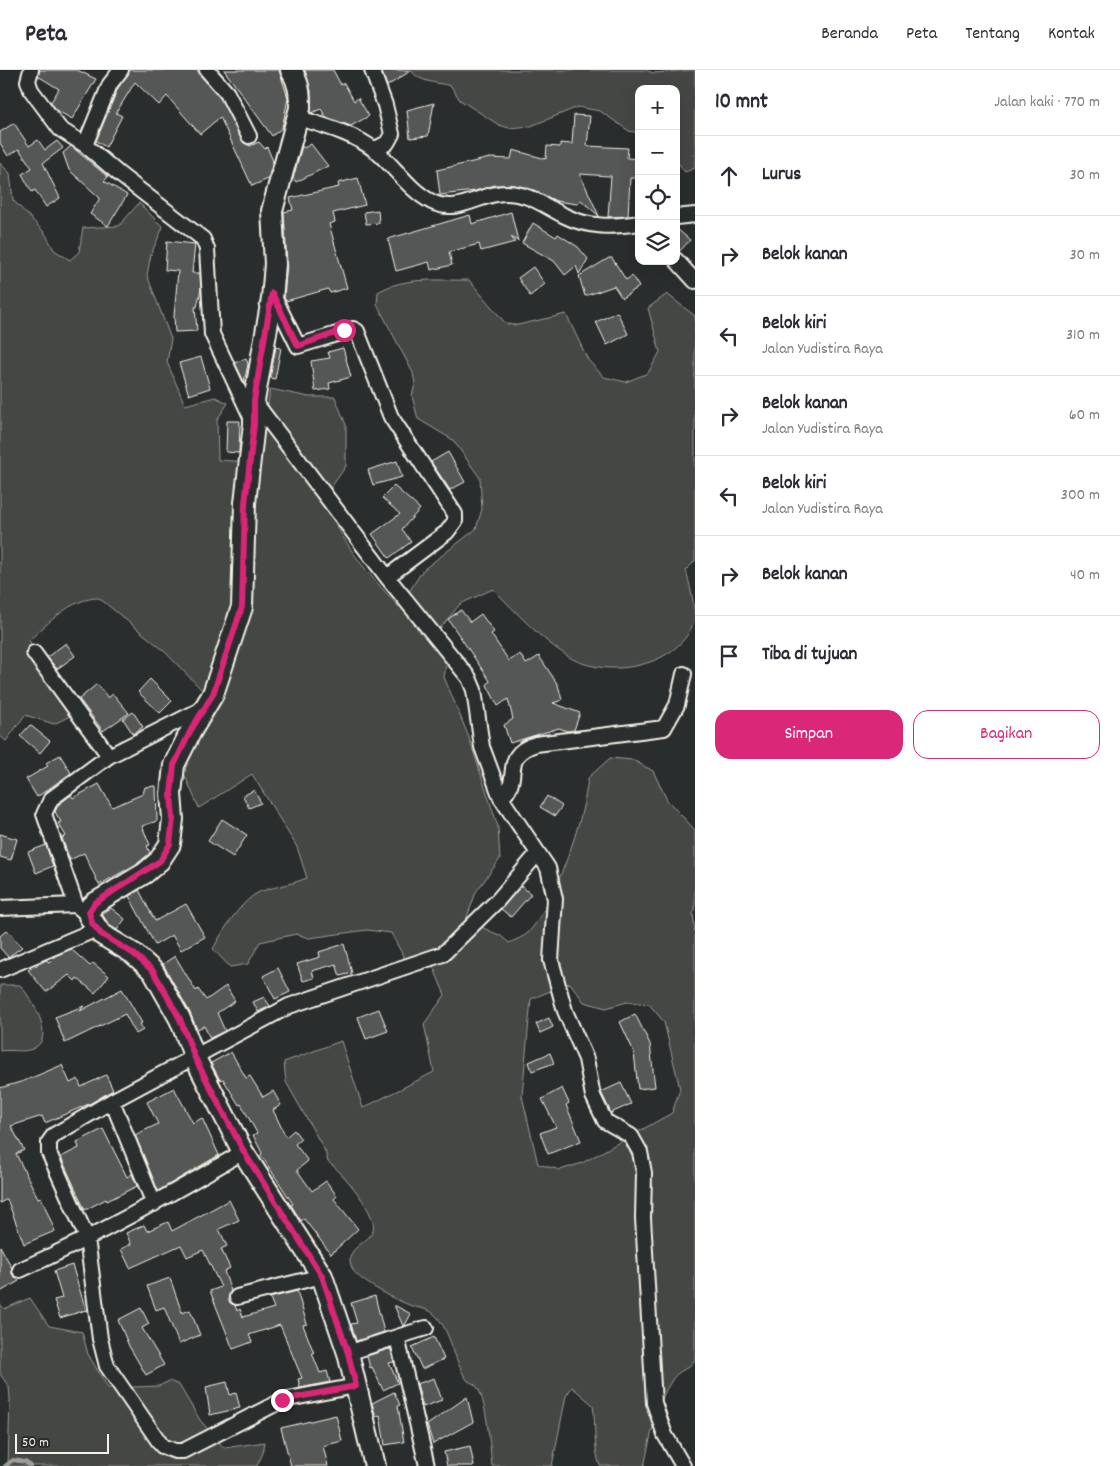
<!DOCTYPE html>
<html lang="id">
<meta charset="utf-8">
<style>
body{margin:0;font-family:Dekko,sans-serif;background:#f7f7f7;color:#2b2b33}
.controls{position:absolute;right:15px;top:15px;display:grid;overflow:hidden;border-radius:10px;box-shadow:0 5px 20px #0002}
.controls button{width:45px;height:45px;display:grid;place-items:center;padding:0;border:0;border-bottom:1px solid #e1e1e2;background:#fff;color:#2b2b33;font:25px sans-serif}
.scale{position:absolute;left:15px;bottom:12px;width:94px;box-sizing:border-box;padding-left:5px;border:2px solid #f4f1e8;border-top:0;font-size:14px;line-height:18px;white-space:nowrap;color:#f4f1e8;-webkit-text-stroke:4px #2a2d2e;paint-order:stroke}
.stop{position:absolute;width:15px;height:15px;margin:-11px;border:4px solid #db2777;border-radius:50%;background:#fff}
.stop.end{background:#db2777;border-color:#fff;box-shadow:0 1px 5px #0008}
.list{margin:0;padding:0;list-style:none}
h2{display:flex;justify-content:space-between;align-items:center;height:65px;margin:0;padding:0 20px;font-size:21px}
h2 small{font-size:16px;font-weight:400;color:#7c7c81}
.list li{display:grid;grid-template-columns:32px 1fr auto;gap:15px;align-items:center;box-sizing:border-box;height:80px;padding:0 20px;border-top:1px solid #e1e1e2}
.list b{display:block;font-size:19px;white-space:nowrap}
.list p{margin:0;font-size:16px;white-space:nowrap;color:#7c7c81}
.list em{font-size:16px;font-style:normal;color:#7c7c81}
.actions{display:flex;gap:10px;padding:15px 20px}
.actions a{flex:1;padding:11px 0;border:1px solid #db2777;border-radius:15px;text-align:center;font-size:18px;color:#db2777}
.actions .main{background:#db2777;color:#fff}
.icon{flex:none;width:28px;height:28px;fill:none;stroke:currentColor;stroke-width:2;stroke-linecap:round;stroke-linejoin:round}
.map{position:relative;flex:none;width:695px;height:1396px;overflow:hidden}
header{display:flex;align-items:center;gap:30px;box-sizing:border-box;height:70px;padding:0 25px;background:#fff;border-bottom:1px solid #e1e1e2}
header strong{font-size:24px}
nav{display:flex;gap:28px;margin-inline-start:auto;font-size:18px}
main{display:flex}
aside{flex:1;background:#fff}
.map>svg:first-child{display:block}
.green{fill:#444645;stroke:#9c9c96;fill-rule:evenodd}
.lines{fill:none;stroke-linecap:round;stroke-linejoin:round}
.stream{stroke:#9f9f9a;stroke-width:4}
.building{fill:#555756;stroke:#f4f1e8}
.street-casing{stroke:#f4f1e8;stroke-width:18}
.secondary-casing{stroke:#f4f1e8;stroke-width:24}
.street{stroke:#2a2d2e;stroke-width:14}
.secondary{stroke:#2a2d2e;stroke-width:20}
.route{stroke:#db2777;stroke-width:6}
</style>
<header>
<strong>Peta</strong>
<nav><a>Beranda</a><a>Peta</a><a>Tentang</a><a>Kontak</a></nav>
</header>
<main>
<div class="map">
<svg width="695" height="1396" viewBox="0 0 695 1396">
<rect width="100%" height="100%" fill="#2a2d2e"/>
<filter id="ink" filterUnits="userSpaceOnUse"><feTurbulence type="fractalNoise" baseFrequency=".02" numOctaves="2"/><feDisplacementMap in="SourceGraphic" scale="10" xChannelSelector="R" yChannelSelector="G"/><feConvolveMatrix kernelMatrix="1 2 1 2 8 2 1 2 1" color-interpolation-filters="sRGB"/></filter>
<g filter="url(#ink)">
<path class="green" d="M411,0H646L653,3L695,0V98L685,102L676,90V19H639V63L629,61L600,41L578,37L531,56L509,58L499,55L460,30L451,16C437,12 419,13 411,0Z
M0,93L10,103L13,130L45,163L54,180L70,190L79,182L83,158L119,156L139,133L163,157L151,184L147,205L171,269L167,292L185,335L215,327L228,333L217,350L218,390L260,393L270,319L309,327H335L346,355V396L325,426C340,473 366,501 399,537L423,500L476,459L482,439L480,408L453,370L418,349L412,326L415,314L413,303L377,234L378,222C405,206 438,211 469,210L506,254L518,255L566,244L588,290L604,307L626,312L648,303L660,282L648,238L667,224L695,246V491L686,500C689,511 695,538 695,548C682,597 608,610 569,587C540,569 517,543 493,519L460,534L430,571L447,590L444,607L468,665L498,757L500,789L476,822L466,850L501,866L509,873C515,870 524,867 529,862C556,830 584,750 588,708L610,688L633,690L653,701L667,730L695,760V841L693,843L695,863V1290C689,1299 677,1301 672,1310C655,1334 651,1368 644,1396H600C593,1377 596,1355 593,1335L572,1317L566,1326L552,1396H492C490,1378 487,1331 477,1317C476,1314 471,1313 468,1311C453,1293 451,1254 430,1241C423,1238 418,1238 412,1236C398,1231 360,1212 353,1200C342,1179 365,1175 372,1163C382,1148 341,1100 328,1092L325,1081L286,1012L284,992L341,971L363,1038L434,1002L424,954L445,925L428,884L407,893L391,863L367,860L309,868L296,864L260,872L248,894L230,897L213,879C222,862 243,827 262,821C277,816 293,814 307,808L297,777L252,704L199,738L182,699L210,648L204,622L162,579L99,528C71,528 49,553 29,570L72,645L54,654L25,645L6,671L0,666ZM570,913L584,932L606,938L627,932L649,934L664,952L680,1019L672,1043L582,1093L560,1100L538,1094L522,1026L531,929Z
M0,915H20C31,928 58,969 32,979C23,983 10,979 0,981Z
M30,1228L49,1256L82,1262L88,1284L108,1318L159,1316L169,1311L179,1315L200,1350L224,1378L265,1372L263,1383L257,1396H8L10,1328L9,1317L0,1304V1234L4,1239Z"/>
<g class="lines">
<path class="stream" d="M5,1396L13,1390L25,1392L31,1396"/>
</g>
<path class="building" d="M40,0H77L96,9L72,49L56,40L51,32L59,19L38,6Z
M130,0H197L220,28L244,73L250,76L259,72L265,79L267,77L273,91L268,109L252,116L220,47L200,64L167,26L159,35L135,12L116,43L122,46L106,77L96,71L118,18Z
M224,0H279L288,28L282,58L272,66Z
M305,0H333L341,15L344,13L354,31L358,28L369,46L351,56L326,47L321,39L311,43V21Z
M381,0H412L387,16Z
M434,33L428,66L410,68L407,40Z
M574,45L590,46L587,76L628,78L627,88L638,89L637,108H630L628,146L608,147L611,106H609L580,104L599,146L581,130L577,134L556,131L533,120L515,115H495L475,121L440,125L437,100L490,88L511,89L513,80L546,89L547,76L560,77V73L572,74Z
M14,53L29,76L38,70L45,80L57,71L63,78L43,93L60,128L46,137L35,120L32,122L22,104L32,98L19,79L8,86L0,73V62Z
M311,74L328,96L296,112L293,108L302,76L304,78Z
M71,76L108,107L104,111L127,125L108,156L90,144L100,128L69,100L63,83Z
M358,108L365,135L333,143L335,152L329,154L347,218L330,223L328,219L286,231L284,228L287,193L284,142L293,140L290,128L339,117L338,113Z
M378,140L379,153L366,154L364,142Z
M511,142L518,171L511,167L515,172L481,181L479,174L449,182L452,195L431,200L429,192L396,201L388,169L470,145L472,154Z
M533,153L556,167L558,164L578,177L588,189L579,204L576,196L565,205L554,191L522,173Z
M676,158L690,170L679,182L676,181Z
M167,171L195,174L192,203H200L201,219L197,237H195L197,261L175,262L174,246L178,201L165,200Z
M609,188H612L626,210L632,206L639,217L622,228L614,216L585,226L579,206Z
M533,197L545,214L530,226L518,208Z
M617,242L628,264L607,275L596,252Z
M276,277L281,278L275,309L270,308Z
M343,278L351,307L329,313L330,319L315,321L311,291L330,288L328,282Z
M201,287L210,318L189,325L179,293Z
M246,288L248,294L244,312L235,293Z
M227,351H240L239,383L226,382Z
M448,382L465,412L450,420L431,392Z
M397,391L402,407L373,415L368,400Z
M394,416L420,439L402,459L411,472L389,488L372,464L400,444L382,428Z
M461,540L470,552L481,544L494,562L491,564L509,591L520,584L526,594L539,586L558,615L562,630L553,633L580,643L574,660L567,661L559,658L510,673L504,655L513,649L508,629L498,636L487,615L490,611L448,549Z
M66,573L75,586L57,599L47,587Z
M150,609L172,631L160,643L138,622Z
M97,614L108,628L113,624L129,643L103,661L79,629Z
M133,642L143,657L133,664L123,649Z
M30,655L50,671L40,683L20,666Z
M60,685L71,703L37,727L26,709L48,696L46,693Z
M99,714L112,737L143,724L145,717L156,716L157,751L142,756L150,775L147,776L150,783L138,793L99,815L84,783L70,790L62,768L66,766L58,753L61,752L55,742L58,735L71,725L73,728Z
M254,720L261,733L249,738L243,726Z
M547,726L562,736L555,746L540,737Z
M222,749L247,765L233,787L208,771Z
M0,764L17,769L11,790L0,787Z
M46,775L53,796L36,803L28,782Z
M521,816L531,824L511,847L501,839Z
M139,820L155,851L186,834L205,867L181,880L172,865L155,875L129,826Z
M111,838L125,849L117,860L109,855L102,844Z
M7,860L22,877L8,887L0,878V866Z
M344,874L352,903L340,906L336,894L312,901L314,908L303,911L297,894L320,887L319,882Z
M71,879L90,896L93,893L109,906L95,923L77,908L75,911L69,905L46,922L28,900L46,890L49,892L55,886Z
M175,886L196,921L198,919L206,930L226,916L235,931L217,943L225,961L210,968L204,956L197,959L190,943L163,894Z
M278,898L290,922L275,929L263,906Z
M122,919L142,953L140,954L143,960L136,964L125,944L65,973L55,947L84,936L80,941Z
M264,927L270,936L258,942L253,932Z
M379,939L388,961L366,969L358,947Z
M635,944L650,974L655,1017L638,1019L634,982L620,952Z
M549,948L553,957L540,963L536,954Z
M231,982L246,1008L250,1006L263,1027L273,1021L281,1035L273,1040L286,1067L294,1060L301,1069L295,1074L308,1091L297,1100L312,1121L326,1111L337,1126L334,1129L358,1159L331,1184L304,1149L301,1151L291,1135L293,1134L261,1085L262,1083L253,1065L257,1063L241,1034L239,1035L223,1009L220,1010L211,993Z
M550,983L554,993L532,1001L529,992Z
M62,995L70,1013L78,1009L81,1017L106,1005L113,1020L91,1033L45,1053L42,1046L11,1056L24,1080L16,1084L38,1128L41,1127L55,1161L24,1174L7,1129L0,1133V1018L24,1011Z
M621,1013L631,1034L611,1043L601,1022Z
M174,1018L193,1053L202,1048L219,1085L158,1121L135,1065L158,1054L147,1032Z
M562,1018L569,1033L566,1035L581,1071L548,1084L540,1063L556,1057L542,1029Z
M103,1059L127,1107L132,1104L137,1116L107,1131L106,1129L85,1140L61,1087L79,1078L77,1072Z
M229,1130L239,1150L219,1159L227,1176L221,1179L230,1198L224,1201L231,1221L228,1229L230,1233L235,1235L237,1241L240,1239L243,1247L274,1238L270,1228L297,1221L307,1254L303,1255L314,1283H312L320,1303L327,1301L330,1312L300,1318L298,1309L302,1308L280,1255L249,1265L252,1272L233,1279L210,1221L221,1217L203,1180L187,1187L181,1175L130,1198L121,1179L131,1174L126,1163L144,1155L147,1161L168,1152L172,1161Z
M0,1176L12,1198V1204L19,1211L0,1222Z
M72,1195L86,1240L60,1248L54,1230L62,1228L54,1201Z
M170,1208L182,1243L190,1240L200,1265L179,1274L164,1237L156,1240L147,1216Z
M375,1226L384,1262L356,1271L351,1254L357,1253L351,1233Z
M394,1235L411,1244L405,1255L403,1256Z
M141,1238L149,1254L142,1258L164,1295L146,1305L129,1276L118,1250Z
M434,1267L444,1289L422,1299L412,1277Z
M389,1279L391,1280L394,1292L389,1293L398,1313L383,1320L372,1297L370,1298L367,1286Z
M434,1308L442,1330L423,1337L417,1314Z
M227,1312L230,1325L236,1323L240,1338L210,1345L206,1317Z
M394,1322L400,1335L398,1336L404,1372L385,1375L380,1345L376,1347L372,1333Z
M467,1327L473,1352L433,1374L427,1355Z
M336,1345L342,1371L323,1376L328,1396H291L281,1358Z
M470,1376L474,1396H447L444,1382Z"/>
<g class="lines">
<g class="street-casing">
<path id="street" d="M31,0L28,11L31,20L60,59L85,75L119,104L203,169L207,179L212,264L252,349
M207,0L227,23L249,66
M372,0L385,35L392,64L387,73L374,80
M299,48C325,56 355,64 376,81C395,97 409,120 432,132C458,145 480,123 505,123C530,123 544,136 565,146C589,158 613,157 639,153
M85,75L110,14L121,0
M676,147L695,145
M676,190L695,211
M272,223L298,276L353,259L357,261L391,347L455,444V451L447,462L387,507
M254,331L387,507L469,608L474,620L482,677L501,728L548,798L555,829L551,890L565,941L586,989L593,1026L605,1051L631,1066L640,1082L644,1103L643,1148L654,1333L665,1365L683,1396
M34,583L109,686
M501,728C524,710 498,686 536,674L664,658L677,635L684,604
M0,838L76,835
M89,846L76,835L44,744L51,729L109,686L206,637
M0,900L97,859
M112,1031L154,1134
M20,1200C97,1166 171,1124 243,1082
M237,1227L322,1206
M397,1267L426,1258
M348,1283L397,1267L427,1396
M356,1316L283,1330L183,1381H175L162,1376L107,1296L100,1269L87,1168L49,1083V1072L54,1065L112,1031L289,936L443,884L498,830L538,783"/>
</g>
<g class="secondary-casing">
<path id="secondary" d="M291,0C299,13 300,23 300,38L272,141L275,194L272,229L254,331V354L245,433L242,537L213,624L191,661L174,695L171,724L173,749L170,774L159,791L145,803L95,833L91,837L89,846L101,864L134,884L153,901L180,949L195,988L243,1082L322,1206L348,1283L375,1396"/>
</g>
<use href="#street" class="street"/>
<use href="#secondary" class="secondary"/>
</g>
</g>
<g class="lines" filter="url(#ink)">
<path class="route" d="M282,1330L356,1316L348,1283L322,1206L244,1082L195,988L180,949L166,924L153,901L134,884L101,864L92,853L89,842L95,833L160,791L170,774L173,749L171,724L174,695L191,660L213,624L242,537L245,434L254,354V331L272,223L298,276L344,260"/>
</g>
</svg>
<div class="controls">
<button>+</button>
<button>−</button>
<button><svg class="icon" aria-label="locate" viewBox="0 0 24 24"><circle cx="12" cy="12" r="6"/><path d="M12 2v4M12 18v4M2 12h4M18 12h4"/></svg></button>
<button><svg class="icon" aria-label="layers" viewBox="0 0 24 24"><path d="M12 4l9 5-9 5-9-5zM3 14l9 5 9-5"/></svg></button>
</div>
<div class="scale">50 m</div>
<div class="stop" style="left:344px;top:260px"></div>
<div class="stop end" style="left:282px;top:1330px"></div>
</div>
<aside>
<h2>10 mnt<small>Jalan kaki · 770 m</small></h2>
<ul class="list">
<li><svg class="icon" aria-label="ahead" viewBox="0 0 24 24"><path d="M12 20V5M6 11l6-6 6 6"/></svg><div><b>Lurus</b></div><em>30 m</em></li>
<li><svg class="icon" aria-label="right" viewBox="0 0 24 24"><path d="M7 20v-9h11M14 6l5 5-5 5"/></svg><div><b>Belok kanan</b></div><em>30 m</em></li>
<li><svg class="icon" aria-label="left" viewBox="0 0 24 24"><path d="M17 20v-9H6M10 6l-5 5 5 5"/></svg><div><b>Belok kiri</b><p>Jalan Yudistira Raya</p></div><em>310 m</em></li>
<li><svg class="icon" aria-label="right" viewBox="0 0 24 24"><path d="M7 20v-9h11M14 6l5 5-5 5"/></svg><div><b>Belok kanan</b><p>Jalan Yudistira Raya</p></div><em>60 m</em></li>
<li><svg class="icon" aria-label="left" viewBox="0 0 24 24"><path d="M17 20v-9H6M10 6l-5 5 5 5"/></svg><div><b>Belok kiri</b><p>Jalan Yudistira Raya</p></div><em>300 m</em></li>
<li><svg class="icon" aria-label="right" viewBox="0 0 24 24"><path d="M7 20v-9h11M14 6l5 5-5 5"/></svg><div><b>Belok kanan</b></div><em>40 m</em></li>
<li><svg class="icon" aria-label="arrive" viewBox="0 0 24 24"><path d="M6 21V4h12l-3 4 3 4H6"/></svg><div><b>Tiba di tujuan</b></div></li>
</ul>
<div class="actions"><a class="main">Simpan</a><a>Bagikan</a></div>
</aside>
</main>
